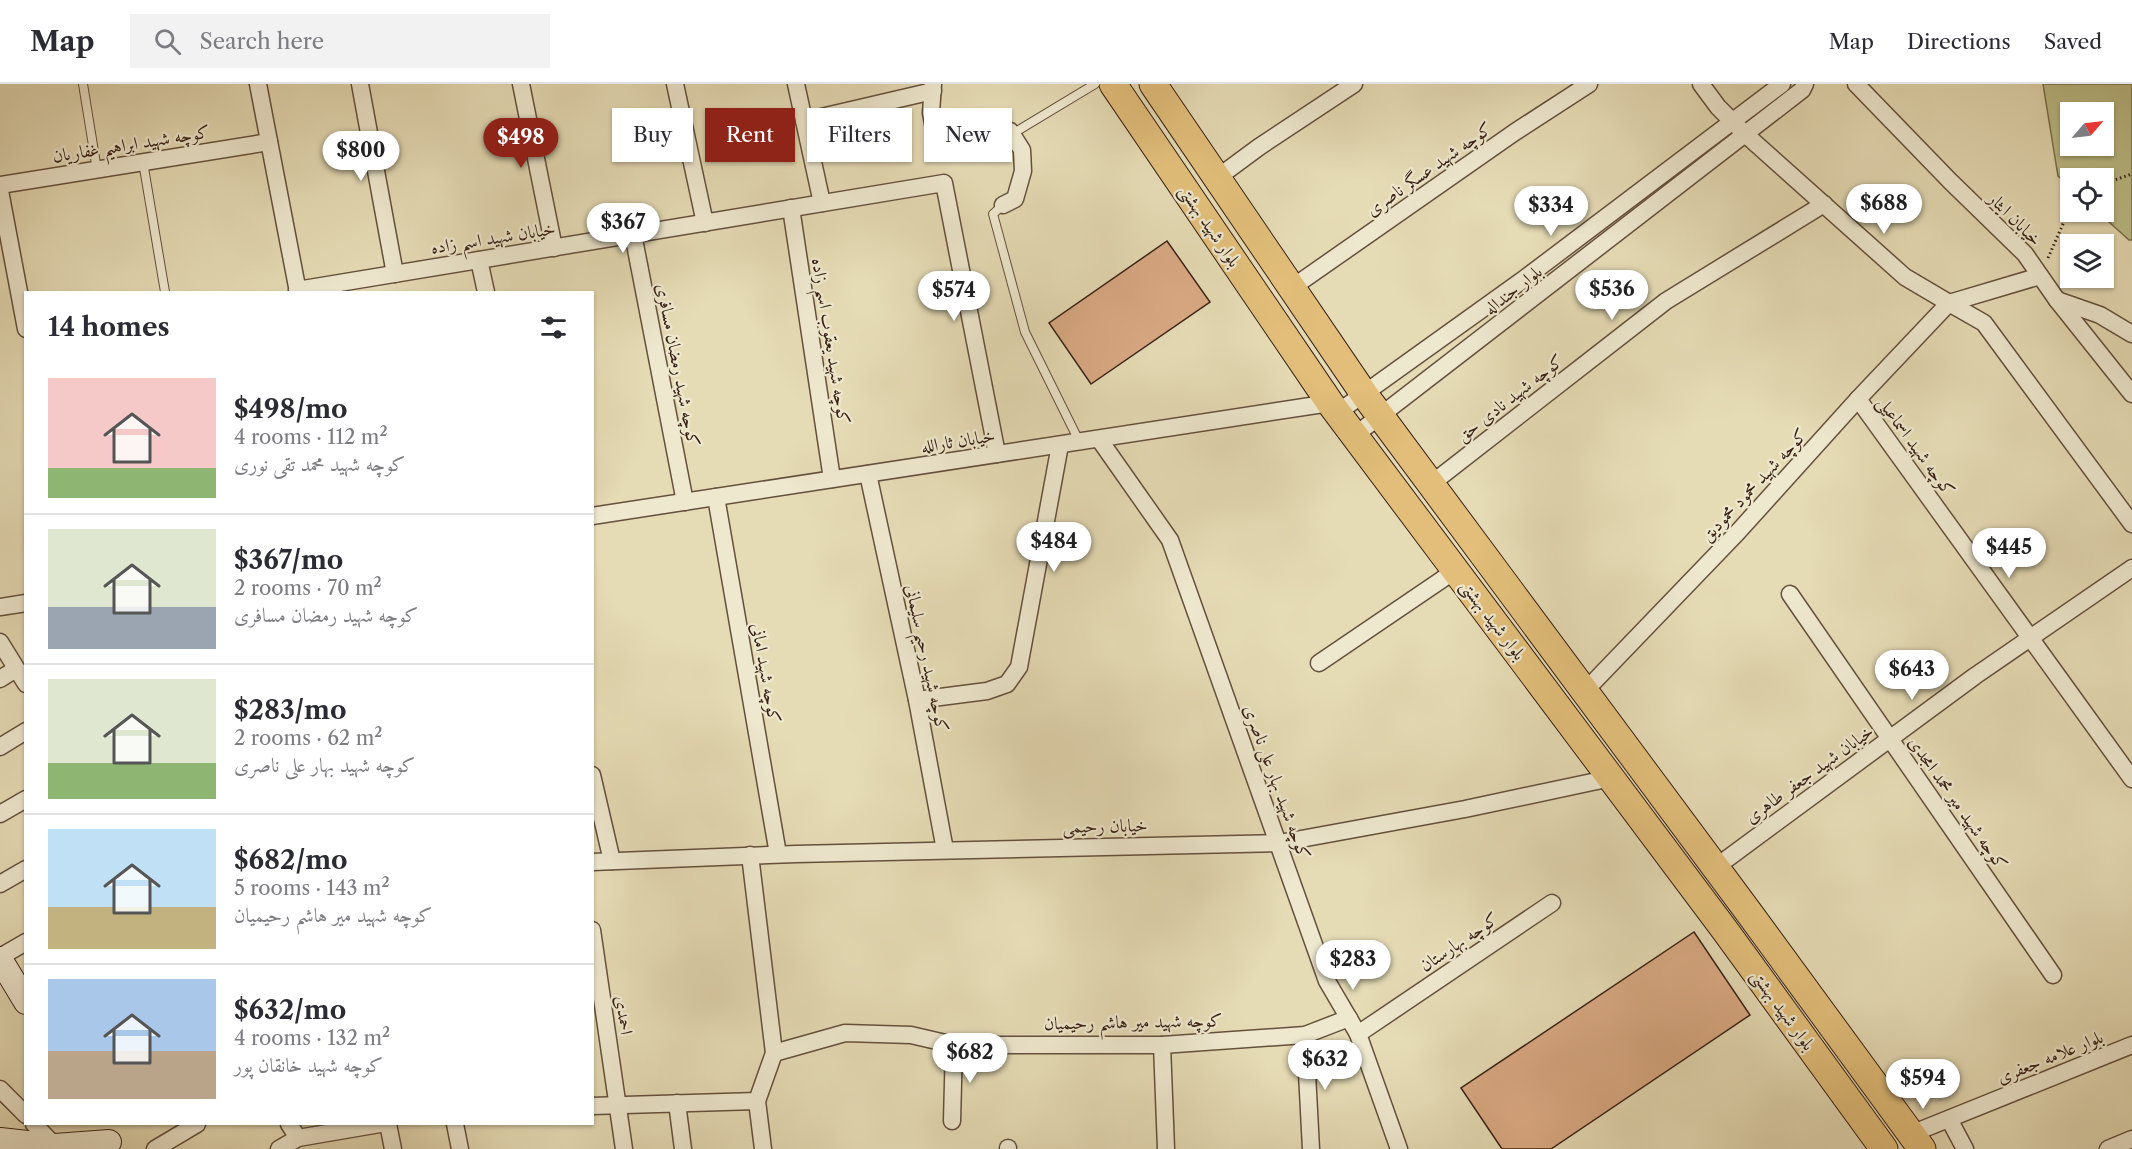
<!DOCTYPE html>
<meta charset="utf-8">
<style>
:root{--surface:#fff;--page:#f2f2f3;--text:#2b2b33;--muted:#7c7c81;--line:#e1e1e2;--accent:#8f2418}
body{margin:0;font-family:"Libre Caslon Text",Amiri,serif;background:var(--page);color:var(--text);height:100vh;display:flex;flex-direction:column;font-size:22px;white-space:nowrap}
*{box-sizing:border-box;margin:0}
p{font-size:20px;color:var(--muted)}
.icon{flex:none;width:33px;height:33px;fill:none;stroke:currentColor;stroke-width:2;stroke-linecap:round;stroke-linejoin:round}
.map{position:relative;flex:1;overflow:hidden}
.side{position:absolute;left:24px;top:207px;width:570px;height:834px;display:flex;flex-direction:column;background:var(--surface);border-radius:0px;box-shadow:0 2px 4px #0004}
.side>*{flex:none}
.hud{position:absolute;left:612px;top:24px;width:570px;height:54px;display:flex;gap:12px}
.needle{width:39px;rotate:62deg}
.tools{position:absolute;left:2060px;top:18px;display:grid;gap:12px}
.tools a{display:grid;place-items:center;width:54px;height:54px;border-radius:0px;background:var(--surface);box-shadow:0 2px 4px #0004;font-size:30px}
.price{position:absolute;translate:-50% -51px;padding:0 14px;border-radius:21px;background:#fff;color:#222;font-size:20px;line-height:39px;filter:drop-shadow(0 2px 3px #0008)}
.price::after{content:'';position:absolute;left:50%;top:36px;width:18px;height:14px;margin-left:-9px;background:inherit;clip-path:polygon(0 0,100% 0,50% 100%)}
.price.selected{background:var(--accent);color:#fff}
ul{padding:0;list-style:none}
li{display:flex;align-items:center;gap:18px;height:150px;padding:0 24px}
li+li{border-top:2px solid var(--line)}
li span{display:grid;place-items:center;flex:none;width:168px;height:120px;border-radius:0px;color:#555}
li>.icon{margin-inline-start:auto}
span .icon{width:72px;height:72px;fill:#fffc;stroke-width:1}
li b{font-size:26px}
h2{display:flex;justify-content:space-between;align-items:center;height:72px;padding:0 24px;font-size:26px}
.chip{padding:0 21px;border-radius:0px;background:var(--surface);box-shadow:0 2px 4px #0004;font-size:21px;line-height:54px}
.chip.selected{background:var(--accent);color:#fff}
header{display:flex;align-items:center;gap:36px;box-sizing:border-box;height:84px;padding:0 30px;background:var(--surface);border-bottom:2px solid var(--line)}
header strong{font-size:28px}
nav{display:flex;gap:33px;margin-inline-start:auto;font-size:21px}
.search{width:420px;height:54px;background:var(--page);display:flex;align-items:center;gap:15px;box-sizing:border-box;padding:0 21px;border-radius:0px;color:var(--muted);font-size:22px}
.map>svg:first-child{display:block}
.green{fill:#bcbe88;stroke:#7a704e;stroke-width:1.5;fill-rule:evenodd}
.building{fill:#d9a983;stroke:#392215;stroke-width:1.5}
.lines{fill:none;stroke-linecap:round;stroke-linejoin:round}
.lane-casing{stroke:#64503d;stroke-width:10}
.street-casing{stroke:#64503d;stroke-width:19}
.secondary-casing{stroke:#392215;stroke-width:26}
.primary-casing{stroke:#392215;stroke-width:29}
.path{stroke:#392215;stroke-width:3;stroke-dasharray:1.5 3;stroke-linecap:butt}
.lane{stroke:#eee8cf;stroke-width:8}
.street{stroke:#eee8cf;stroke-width:16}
.secondary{stroke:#eee8cf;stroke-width:24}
.primary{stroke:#e2be7a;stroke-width:27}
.labels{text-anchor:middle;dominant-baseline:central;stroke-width:4.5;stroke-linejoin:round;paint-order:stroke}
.street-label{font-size:18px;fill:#392215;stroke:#eee8cf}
</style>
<header>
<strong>Map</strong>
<div class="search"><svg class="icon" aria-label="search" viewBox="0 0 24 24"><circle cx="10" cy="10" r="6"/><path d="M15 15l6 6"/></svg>Search here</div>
<nav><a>Map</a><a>Directions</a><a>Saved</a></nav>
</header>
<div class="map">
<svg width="2132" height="1065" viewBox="0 0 2132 1065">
<rect width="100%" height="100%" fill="#e5dbb5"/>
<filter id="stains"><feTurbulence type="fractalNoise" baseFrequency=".00333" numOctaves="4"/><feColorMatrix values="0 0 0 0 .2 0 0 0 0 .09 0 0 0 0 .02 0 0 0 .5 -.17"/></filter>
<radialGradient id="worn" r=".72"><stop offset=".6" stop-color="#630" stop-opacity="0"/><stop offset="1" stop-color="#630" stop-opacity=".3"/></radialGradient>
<path class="green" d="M2043,0H2132V156H2129L2098,128H2103V94H2070V102L2058,92ZM2070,28H2103V62H2070Z"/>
<g class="building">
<path d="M1167,157L1210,218L1091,300L1049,239Z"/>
<path d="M1694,848L1750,931L1551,1065H1502L1461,1004Z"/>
</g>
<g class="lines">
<g class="lane-casing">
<g id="lane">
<path d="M83,0L97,86"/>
<path d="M1012,50L1095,0"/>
<path d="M143,78L165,208"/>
<path d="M1003,121L993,130L1025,248L1079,357"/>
</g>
</g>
<g class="street-casing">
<g id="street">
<path d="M258,0L298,208"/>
<path d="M360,0L395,190"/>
<path d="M521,0L554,164"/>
<path d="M675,0L705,139"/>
<path d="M796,0L822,119"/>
<path d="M933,0L931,29L935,50L1010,47L1022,66L1023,87L1015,115L1003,121"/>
<path d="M1701,0L1718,23L1745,50L1905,193L1949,219L2040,192"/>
<path d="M1856,0L1950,97L2025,170L2057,216L2132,310"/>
<path d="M804,37L933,7"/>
<path d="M1217,94L1259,63L1354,0"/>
<path d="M0,101L269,58"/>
<path d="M0,107L26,245"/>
<path d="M791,124L832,395"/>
<path d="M633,150L685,418"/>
<path d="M479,176L486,208"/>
<path d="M1293,203L1515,48L1589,0"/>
<path d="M297,206L944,99L997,370"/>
<path d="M2057,216L2100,231L2132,250"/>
<path d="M1858,315L2132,695"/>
<path d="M1337,329L1524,195L1782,0"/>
<path d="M1354,352L1802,6L1805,0"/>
<path d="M1099,355L1170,456L1327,897L1358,950L1399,1065"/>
<path d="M868,390L917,616L945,766"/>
<path d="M1431,400L1666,217L1824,120"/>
<path d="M716,413L778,770"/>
<path d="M592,432L1330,319"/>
<path d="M1790,510L2053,891"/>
<path d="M0,523L26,519"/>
<path d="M0,558L26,600"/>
<path d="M1319,579L1456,486"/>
<path d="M0,595L16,585"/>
<path d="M1585,607L1737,449L1858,315L1949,219L1984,239L2132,440"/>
<path d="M917,616L987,607L1007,600L1019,583L1060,361"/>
<path d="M0,663L26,647"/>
<path d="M592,691L612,777"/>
<path d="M0,730L26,715"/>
<path d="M750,771L774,969L757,1017L763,1065"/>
<path d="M592,778L796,770L1279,759L1465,725L1611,694"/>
<path d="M1716,783L1975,592L2132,484"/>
<path d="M0,800L26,785"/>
<path d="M592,846L624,1065"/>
<path d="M0,873L26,858"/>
<path d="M1358,950L1552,819"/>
<path d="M1305,951L1311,1065"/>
<path d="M1162,961L1166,1065"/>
<path d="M774,969L845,949L911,951L954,961H1162L1305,951L1349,934"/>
<path d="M0,1005L26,1031"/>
<path d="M677,1019L683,1065"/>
<path d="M592,1022L757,1017"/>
<path d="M1949,1035L1965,1065"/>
<path d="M952,1037L954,961"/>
<path d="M34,1040L55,1062"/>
<path d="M289,1040L298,1054"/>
<path d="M388,1040L393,1065"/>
<path d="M455,1040L460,1065"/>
<path d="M1911,1050L2132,961"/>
<path d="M1008,1064V1065"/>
<path d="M155,1065L197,1040"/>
<path d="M279,1065L298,1054L380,1040"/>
<path d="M2108,1065L2132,1055"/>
</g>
</g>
<g class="secondary-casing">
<g id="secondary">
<path d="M0,875L26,918"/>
<path d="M0,1056L55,1062L109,1058"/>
</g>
</g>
<g class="primary-casing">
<g id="primary">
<path d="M1113,0L1330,319L1724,845L1884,1065"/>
<path d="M1153,0L1364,310L1747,826L1922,1065"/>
</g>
</g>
<g class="path">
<path d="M2103,100L2132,90"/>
<path d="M2048,174L2070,124"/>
</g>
<use href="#lane" class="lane"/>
<use href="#street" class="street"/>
<use href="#secondary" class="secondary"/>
<use href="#primary" class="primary"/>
</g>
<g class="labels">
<g class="street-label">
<text transform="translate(131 60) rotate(-9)">کوچه شهید ابراهیم غفاریان</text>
<text transform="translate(1429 85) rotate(-35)">کوچه شهید عسگر ناصری</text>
<text transform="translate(2015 135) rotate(45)">خیابان ایثار</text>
<text transform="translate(1210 142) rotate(56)">بلوار شهید بهشتی</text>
<text transform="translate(493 154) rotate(-9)">خیابان شهید اسم زاده</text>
<text transform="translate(1513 206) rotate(-38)">بلوار جنداله</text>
<text transform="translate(831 257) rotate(81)">کوچه شهید یعقوب اسم زاده</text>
<text transform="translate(678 281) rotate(79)">کوچه شهید رمضان مسافری</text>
<text transform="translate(1510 314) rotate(-38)">کوچه شهید نادی حق</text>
<text transform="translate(958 357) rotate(-9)">خیابان ثارالله</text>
<text transform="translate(1916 362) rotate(54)">کوچه شهید اسماعیلی</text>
<text transform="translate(1754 401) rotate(-47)">کوچه شهید محمود محمودیق</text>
<text transform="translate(1493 536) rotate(53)">بلوار شهید بهشتی</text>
<text transform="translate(927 574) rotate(78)">کوچه شهید رحیم سلیمانی</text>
<text transform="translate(766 589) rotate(80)">کوچه شهید امانی</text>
<text transform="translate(1809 690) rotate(-36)">خیابان شهید جعفر طاهری</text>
<text transform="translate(1277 698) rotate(70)">کوچه شهید بهار علی ناصری</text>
<text transform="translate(1958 719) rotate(55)">کوچه شهید میر محمد امجدی</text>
<text transform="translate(1105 742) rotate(-1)">خیابان رحیمی</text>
<text transform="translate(1459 858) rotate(-34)">کوچه بهارستان</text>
<text transform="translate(1783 926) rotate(54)">بلوار شهید بهشتی</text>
<text transform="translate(624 931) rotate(82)">احمدی</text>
<text transform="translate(1133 938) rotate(-1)">کوچه شهید میر هاشم رحیمیان</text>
<text transform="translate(2050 973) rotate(-22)">بلوار علامه جعفری</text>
</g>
</g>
<rect width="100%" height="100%" filter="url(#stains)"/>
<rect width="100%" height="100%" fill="url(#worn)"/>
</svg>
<div class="tools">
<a><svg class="needle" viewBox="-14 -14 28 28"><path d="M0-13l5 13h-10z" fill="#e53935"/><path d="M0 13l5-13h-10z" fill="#7c7c81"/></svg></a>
<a><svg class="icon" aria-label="locate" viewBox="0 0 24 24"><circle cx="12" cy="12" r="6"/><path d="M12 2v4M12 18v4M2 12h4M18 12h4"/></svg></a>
<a><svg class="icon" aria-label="layers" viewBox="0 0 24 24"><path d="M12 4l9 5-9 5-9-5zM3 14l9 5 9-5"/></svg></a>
</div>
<b class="price selected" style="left:521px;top:85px">$498</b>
<b class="price" style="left:361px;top:98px">$800</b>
<b class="price" style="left:1884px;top:151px">$688</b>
<b class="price" style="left:1551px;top:153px">$334</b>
<b class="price" style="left:623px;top:170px">$367</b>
<b class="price" style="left:1612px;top:237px">$536</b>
<b class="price" style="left:954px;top:238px">$574</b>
<b class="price" style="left:1054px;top:489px">$484</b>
<b class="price" style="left:2009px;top:495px">$445</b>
<b class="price" style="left:1912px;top:617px">$643</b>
<b class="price" style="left:1353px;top:907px">$283</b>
<b class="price" style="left:970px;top:1000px">$682</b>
<b class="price" style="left:1325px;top:1007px">$632</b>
<b class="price" style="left:1923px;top:1026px">$594</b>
<div class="hud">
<a class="chip">Buy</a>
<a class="chip selected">Rent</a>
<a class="chip">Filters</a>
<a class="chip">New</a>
</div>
<section class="side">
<h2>14 homes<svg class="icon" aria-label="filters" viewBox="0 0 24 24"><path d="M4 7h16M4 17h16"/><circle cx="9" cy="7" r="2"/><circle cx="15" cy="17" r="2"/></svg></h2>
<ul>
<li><span style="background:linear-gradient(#f6c9c9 75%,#8fb573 0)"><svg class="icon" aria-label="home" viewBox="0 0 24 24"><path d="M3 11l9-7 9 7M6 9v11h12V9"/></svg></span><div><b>$498/mo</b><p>4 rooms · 112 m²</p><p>کوچه شهید محمد تقی نوری</p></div></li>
<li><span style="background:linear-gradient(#dfe7d0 65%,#9aa5b1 0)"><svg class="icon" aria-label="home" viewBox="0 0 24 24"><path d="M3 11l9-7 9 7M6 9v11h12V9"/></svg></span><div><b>$367/mo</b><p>2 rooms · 70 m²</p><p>کوچه شهید رمضان مسافری</p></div></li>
<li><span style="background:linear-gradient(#dfe7d0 70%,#8fb573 0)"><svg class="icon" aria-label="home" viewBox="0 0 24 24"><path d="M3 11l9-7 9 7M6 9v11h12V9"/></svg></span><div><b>$283/mo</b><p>2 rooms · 62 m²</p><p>کوچه شهید بهار علی ناصری</p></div></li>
<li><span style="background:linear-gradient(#bfe0f5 65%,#c2b280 0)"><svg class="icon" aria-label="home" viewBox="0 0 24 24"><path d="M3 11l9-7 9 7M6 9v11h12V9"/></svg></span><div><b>$682/mo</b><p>5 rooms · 143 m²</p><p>کوچه شهید میر هاشم رحیمیان</p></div></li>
<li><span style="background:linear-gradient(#a9c7e8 60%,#b9a48a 0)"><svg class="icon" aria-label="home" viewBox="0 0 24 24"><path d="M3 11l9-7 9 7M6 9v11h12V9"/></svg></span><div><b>$632/mo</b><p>4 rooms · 132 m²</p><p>کوچه شهید خانقان پور</p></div></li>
</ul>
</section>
</div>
